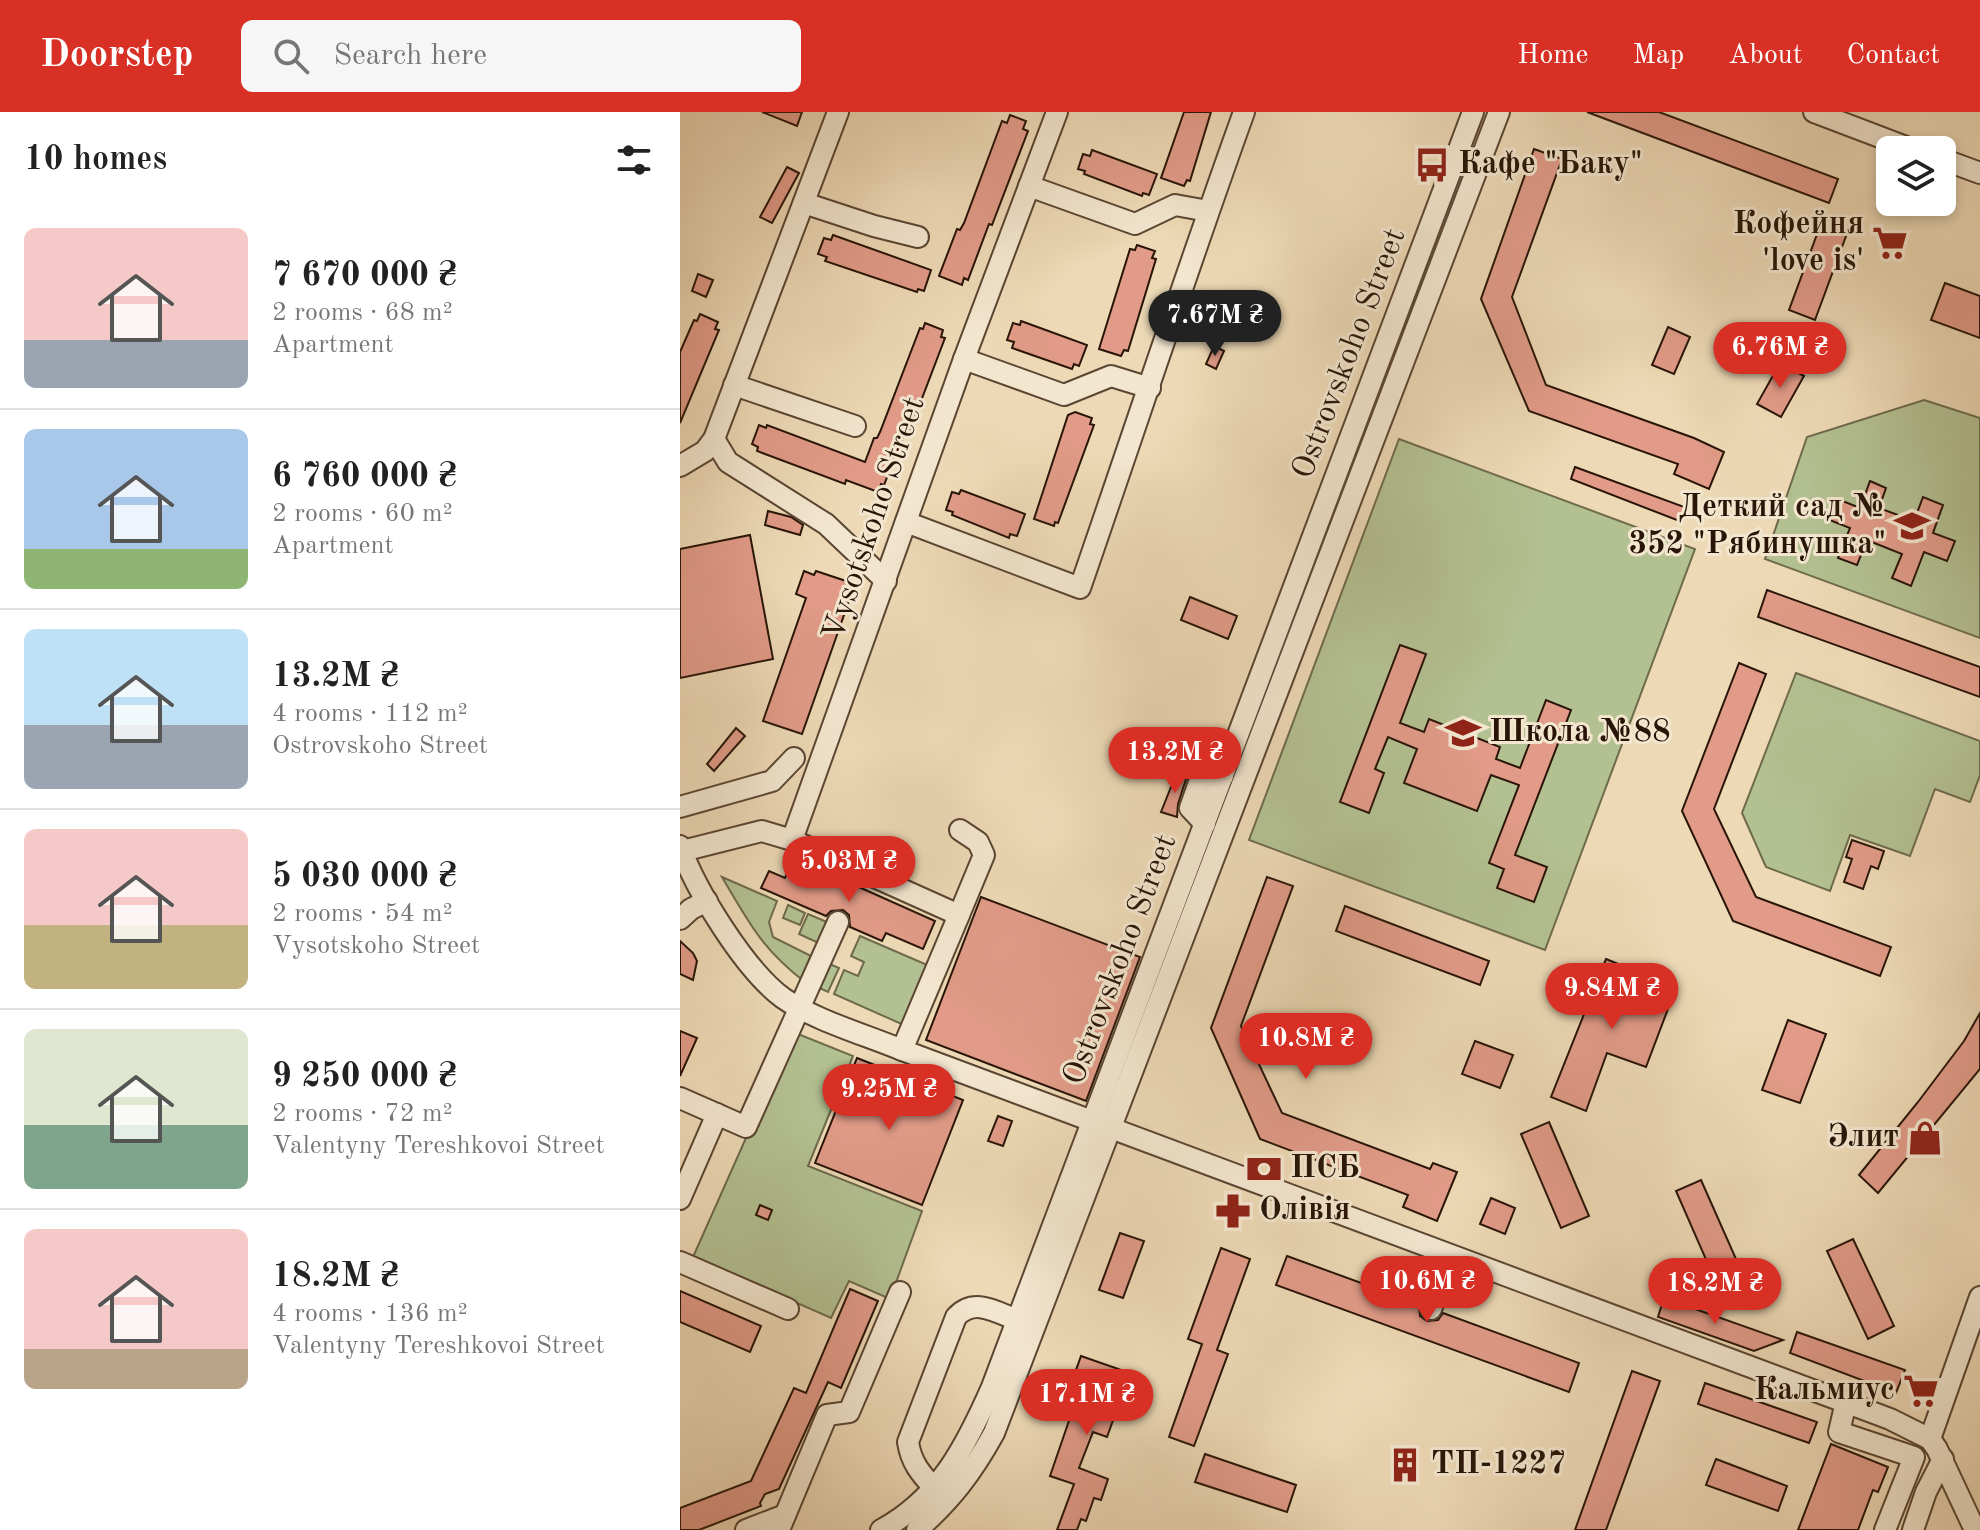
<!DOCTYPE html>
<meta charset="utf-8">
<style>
:root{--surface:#fff;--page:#f6f6f6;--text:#222;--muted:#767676;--line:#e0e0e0;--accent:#d93025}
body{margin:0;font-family:"Old Standard TT",serif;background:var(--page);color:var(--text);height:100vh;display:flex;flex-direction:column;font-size:30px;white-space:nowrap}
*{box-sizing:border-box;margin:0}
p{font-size:26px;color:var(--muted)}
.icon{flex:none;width:44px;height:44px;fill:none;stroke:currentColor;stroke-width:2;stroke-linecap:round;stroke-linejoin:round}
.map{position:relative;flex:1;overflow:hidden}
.panel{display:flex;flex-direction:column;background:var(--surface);width:680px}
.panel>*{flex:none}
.controls{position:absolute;left:1196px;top:24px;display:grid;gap:16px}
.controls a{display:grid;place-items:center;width:80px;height:80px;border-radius:12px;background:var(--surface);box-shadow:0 4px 12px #0003;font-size:40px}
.price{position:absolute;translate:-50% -68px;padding:0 18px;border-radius:28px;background:var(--accent);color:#fff;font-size:26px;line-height:52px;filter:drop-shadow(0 2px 4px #0008)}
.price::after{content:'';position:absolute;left:50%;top:48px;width:24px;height:18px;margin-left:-12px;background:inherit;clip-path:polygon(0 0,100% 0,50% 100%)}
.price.on{background:#222;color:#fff}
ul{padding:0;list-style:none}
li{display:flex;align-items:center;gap:24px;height:200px;padding:0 24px}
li+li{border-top:2px solid var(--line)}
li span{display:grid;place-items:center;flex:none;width:224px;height:160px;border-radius:12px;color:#555}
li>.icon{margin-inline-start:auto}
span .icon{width:96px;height:96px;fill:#fffc;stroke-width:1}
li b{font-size:34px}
h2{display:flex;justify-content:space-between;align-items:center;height:96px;padding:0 24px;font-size:34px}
header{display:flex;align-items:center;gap:48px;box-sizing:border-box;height:112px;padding:0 40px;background:var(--accent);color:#fff}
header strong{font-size:38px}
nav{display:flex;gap:44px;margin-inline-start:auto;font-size:28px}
.search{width:560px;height:72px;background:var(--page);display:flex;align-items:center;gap:20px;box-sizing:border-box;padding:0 28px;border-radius:12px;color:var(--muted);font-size:30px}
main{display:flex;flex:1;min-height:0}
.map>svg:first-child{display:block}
.green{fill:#b3c091;stroke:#6e6a4c;stroke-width:2}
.building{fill:#e19b88;stroke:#291508;stroke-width:2}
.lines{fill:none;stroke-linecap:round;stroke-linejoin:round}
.minor-casing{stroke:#5a4633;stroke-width:24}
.minor{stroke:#f3e6cf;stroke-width:20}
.labels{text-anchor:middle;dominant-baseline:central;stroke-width:6;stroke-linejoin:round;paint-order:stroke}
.poi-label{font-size:32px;font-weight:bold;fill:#291508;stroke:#f3e6cf;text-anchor:start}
.street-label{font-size:32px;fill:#291508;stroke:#f3e6cf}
</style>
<header>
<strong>Doorstep</strong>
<div class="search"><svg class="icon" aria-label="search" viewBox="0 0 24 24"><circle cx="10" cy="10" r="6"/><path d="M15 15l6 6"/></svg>Search here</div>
<nav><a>Home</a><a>Map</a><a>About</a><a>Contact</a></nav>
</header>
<main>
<section class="panel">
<h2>10 homes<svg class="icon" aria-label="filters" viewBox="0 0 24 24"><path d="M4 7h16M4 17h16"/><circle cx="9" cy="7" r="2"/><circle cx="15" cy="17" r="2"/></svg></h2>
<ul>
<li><span style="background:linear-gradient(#f6c9c9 70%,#9aa5b1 0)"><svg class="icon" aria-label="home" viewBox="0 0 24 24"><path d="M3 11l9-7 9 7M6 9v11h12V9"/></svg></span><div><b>7 670 000 ₴</b><p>2 rooms · 68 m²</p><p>Apartment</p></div></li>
<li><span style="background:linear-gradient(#a9c7e8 75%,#8fb573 0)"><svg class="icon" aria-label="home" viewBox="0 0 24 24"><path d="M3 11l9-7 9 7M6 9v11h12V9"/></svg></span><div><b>6 760 000 ₴</b><p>2 rooms · 60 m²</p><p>Apartment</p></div></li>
<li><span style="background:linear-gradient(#bfe0f5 60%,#9aa5b1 0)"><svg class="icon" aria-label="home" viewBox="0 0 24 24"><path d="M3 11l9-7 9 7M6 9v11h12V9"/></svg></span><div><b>13.2M ₴</b><p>4 rooms · 112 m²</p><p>Ostrovskoho Street</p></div></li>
<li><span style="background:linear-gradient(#f6c9c9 60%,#c2b280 0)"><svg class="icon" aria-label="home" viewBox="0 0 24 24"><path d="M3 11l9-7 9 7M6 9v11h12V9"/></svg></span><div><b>5 030 000 ₴</b><p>2 rooms · 54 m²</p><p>Vysotskoho Street</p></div></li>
<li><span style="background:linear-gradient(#dfe7d0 60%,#7fa58c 0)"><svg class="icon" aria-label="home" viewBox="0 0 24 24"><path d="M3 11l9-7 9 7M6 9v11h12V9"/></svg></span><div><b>9 250 000 ₴</b><p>2 rooms · 72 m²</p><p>Valentyny Tereshkovoi Street</p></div></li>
<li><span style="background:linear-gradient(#f6c9c9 75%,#b9a48a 0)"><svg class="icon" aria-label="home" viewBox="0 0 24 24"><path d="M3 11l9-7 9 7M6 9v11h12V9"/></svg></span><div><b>18.2M ₴</b><p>4 rooms · 136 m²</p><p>Valentyny Tereshkovoi Street</p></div></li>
</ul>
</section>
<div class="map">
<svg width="1300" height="1418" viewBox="0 0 1300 1418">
<rect width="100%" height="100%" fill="#edd9b5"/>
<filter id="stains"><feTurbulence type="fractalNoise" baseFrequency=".0025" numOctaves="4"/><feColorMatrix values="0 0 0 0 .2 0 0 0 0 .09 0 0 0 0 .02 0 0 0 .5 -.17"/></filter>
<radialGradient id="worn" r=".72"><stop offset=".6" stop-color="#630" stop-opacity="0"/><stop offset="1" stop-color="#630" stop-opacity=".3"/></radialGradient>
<g class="green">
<path d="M1244,288L1300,306V526L1085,447L1127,325Z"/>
<path d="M719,327L1015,437L865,838L569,728Z"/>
<path d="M1116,561L1300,629V663L1290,690L1255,677L1230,744L1170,723L1150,779L1086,755L1062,701Z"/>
<path d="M42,765L97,789L89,810L93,825L135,846L125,870C82,837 69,811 42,765Z"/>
<path d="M108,793L125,801L120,813L103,806Z"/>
<path d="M128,802L154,813L145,834L119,822Z"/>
<path d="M180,824L252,855L226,914L154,882L164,858L178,864L184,850L171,844Z"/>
<path d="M145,850L159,856L148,880L135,874Z"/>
<path d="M118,922L173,944L128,1054L242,1099L210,1187L169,1169L151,1206L13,1145L110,927Z"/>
</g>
<g class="building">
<path d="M82,0H122L117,14Z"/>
<path d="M504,0H531L510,69L507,68L504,74L481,66Z"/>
<path d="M907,0H979L1158,67L1149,91Z"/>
<path d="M330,3L346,9L343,17L348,19L312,113L309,112L288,168L284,166L282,173L259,164L277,117L280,118L284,111L322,9L327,11Z"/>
<path d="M854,37L882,47L832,185L866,273L1014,326L1044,340L1029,377L994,362L998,352L849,299L801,187Z"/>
<path d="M412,38L477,62L469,83L463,81L462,84L404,62L405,59L398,57L403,42L410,44Z"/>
<path d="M107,55L119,61L92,111L80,105Z"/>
<path d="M1143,106L1169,116L1135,208L1109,198Z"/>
<path d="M153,123L251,158L244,179L238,177L237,180L145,149L147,145L138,142L144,126L151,128Z"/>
<path d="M457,133L475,139L472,146L476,147L448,239L444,238L441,244L419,237L450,137L455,138Z"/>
<path d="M18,162L33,168L26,185L12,179Z"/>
<path d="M1265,171L1300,184V226L1251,208Z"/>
<path d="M20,202L38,210L35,217L39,218L0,311V240L14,208L17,209Z"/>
<path d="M341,209L407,233L399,254L394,252L392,257L332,236L334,230L327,228L333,211L340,213Z"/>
<path d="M245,211L263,218L261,225L265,226L228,323L224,322L204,373L201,372L198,380L166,368L165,372L77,339L78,335L72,332L79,313L86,316L87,313L185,350L194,326H197L200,320L240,216L243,217Z"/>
<path d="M988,215L1010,225L994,262L972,253Z"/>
<path d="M534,234L544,239L536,257L526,252Z"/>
<path d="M1100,251L1124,264L1101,305L1077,292Z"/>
<path d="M395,300L412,306L410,312L414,313L378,411L375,410L374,414L354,407L388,303Z"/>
<path d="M895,355L1007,396L1002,410L891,367Z"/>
<path d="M1190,369L1206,376L1199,396L1234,409L1243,385L1263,393L1253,421L1275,429L1267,449L1244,440L1231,474L1212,466L1222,442L1187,428L1177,453L1158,446L1170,416L1147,407L1155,386L1180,396Z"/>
<path d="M281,378L345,402L337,424L330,422L329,426L272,403L273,400L266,398L272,380L279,382Z"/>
<path d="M88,399L111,405L123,413L120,423L85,413Z"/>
<path d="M70,423L93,547L0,566V437Z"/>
<path d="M124,459L134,463L136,459L175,472L122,622L83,609L126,486L116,482Z"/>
<path d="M1087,478L1300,555V585L1078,505Z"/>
<path d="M510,485L557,504L548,527L501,508Z"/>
<path d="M720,533L746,542L720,611L744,620L749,607L820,635L816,647L840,656L866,588L891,598L835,743L867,755L854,790L817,776L824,757L809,751L839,673L811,663L797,699L724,671L737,637L708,625L695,657L704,661L689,701L660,690Z"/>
<path d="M1059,551L1086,562L1034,697L1076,785L1211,835L1200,864L1053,809L1002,699Z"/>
<path d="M56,616L65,624L34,659L27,652Z"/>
<path d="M497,660L507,664L498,692L497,705L481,700Z"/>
<path d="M1172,728L1204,739L1198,757L1191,754L1183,777L1164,770L1172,747L1166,745Z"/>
<path d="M114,746L255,809L243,837L206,821L202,829L170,815L169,803L163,798L151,799L146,804L81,776L89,759L105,766Z"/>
<path d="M587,765L613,774L561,914L602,1001L750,1057L753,1051L777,1060L757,1109L723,1095L728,1083L580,1027L531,916Z"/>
<path d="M301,785L460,845L406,989L246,928Z"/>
<path d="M665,794L809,849L800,873L656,819Z"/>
<path d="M0,829L13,841L17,849L13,868L0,862Z"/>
<path d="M926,847L958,860L956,867L994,881L966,955L927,941L906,999L871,985Z"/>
<path d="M1300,901V957L1198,1081L1179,1063L1238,990L1284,929Z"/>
<path d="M1108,908L1146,922L1120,991L1082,978Z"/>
<path d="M0,919L17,926L0,964Z"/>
<path d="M795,929L833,943L820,976L782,962Z"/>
<path d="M177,946L283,988L242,1093L135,1051Z"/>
<path d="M318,1004L332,1009L323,1034L308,1029Z"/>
<path d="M869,1010L909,1104L881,1116L841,1022Z"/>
<path d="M1021,1068L1060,1156L1035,1168L996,1079Z"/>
<path d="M811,1086L835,1096L825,1122L800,1112Z"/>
<path d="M80,1093L92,1098L88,1108L76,1103Z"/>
<path d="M440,1121L464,1129L443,1186L419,1178Z"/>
<path d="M1173,1127L1214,1214L1188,1227L1147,1139Z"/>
<path d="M541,1136L570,1147L537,1238L548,1242L514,1334L489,1325L522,1232L508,1227Z"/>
<path d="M607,1144L739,1192L740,1204L747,1209L758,1208L763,1201L899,1251L889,1280L596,1173Z"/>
<path d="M170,1177L198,1189L161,1276L148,1270L99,1377L85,1382L80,1391L81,1394L19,1418H0V1396L71,1369L114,1276L126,1281Z"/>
<path d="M0,1179L81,1214L70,1240L0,1210Z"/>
<path d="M984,1186L1103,1228L1074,1239L978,1205Z"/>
<path d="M1117,1220L1225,1258L1216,1281L1110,1241Z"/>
<path d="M401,1244L450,1261L427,1325L413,1320L399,1356L428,1367L421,1388L414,1386L406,1409L401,1407L397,1418H377L394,1372L370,1364L405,1262L396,1258Z"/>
<path d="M952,1259L980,1269L926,1418H895Z"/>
<path d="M1025,1271L1137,1310L1129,1331L1018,1292Z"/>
<path d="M1151,1332L1208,1355L1198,1380L1193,1378L1178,1418H1118Z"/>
<path d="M525,1342L616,1373L607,1400L515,1370Z"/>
<path d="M717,1343L737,1350L731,1363L714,1356Z"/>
<path d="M1036,1347L1107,1374L1098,1399L1026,1373Z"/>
</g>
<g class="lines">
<g class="minor-casing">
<g id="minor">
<path d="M1134,0L1234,38"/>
<path d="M1262,47L1300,61"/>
<path d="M349,74L455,112L495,93L528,99"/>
<path d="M124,91L194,114L238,125"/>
<path d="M284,247L384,283L431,264L470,276"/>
<path d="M54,273L175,314"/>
<path d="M34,327L48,350L146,412L206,469"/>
<path d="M0,354L25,339L34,327L158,0"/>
<path d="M226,410L400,476C455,317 507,158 564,0"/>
<path d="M0,695L92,669L114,646"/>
<path d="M525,712L510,696L522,662L543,664"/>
<path d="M112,728L279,803L222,938"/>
<path d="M0,734C16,779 65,858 103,886C134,908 186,923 222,938L1210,1307L1250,1327L1257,1337L1295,1418"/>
<path d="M2,739L82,719L112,728L284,247L377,0"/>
<path d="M279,803L304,743L298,730L280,718"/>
<path d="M0,807L11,797L27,789"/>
<path d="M0,986L66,1015L158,810"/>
<path d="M0,1087L37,1002"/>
<path d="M0,1150L108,1197"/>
<path d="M751,1197L759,1177"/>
<path d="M1166,1290L1159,1320L1234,1345L1205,1418"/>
<path d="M1250,1327L1300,1185"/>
<path d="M254,1376C240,1361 231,1350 228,1330L276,1205C294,1185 316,1200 337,1208"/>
<path d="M66,1418L105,1403"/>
<path d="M99,1418L147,1303L169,1300L220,1180"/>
<path d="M201,1418C260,1386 286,1334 312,1275L793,0"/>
<path d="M237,1418C271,1388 292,1361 314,1321L819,0"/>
<path d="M1233,1418L1246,1380L1263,1347"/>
</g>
</g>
<use href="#minor" class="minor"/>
</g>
<defs>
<g id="bus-bare" transform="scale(2.76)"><path d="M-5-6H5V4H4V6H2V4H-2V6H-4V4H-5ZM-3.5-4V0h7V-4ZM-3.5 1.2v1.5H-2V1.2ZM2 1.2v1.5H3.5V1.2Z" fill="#8f2418" stroke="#f3e6cf" stroke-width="2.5" paint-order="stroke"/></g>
<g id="supermarket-bare" transform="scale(2.76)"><path d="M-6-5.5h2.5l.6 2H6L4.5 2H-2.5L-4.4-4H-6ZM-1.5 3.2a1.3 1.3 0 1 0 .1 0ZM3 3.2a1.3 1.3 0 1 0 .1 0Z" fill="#8f2418" stroke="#f3e6cf" stroke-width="2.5" paint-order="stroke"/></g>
<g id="school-bare" transform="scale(2.76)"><path d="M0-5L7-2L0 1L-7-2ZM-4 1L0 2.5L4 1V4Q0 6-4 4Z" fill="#8f2418" stroke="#f3e6cf" stroke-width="2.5" paint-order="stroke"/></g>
<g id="shop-bare" transform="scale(2.76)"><path d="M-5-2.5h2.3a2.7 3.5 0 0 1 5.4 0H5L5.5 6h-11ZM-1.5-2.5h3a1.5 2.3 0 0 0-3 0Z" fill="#8f2418" stroke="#f3e6cf" stroke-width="2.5" paint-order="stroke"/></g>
<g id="bank-bare" transform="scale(2.76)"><path d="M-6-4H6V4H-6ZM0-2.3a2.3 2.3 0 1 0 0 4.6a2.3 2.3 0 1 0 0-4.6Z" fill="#8f2418" stroke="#f3e6cf" stroke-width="2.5" paint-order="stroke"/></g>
<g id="pharmacy-bare" transform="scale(2.76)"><path d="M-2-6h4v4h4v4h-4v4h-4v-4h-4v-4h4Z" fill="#8f2418" stroke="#f3e6cf" stroke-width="2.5" paint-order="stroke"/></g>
<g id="building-bare" transform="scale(2.76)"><path d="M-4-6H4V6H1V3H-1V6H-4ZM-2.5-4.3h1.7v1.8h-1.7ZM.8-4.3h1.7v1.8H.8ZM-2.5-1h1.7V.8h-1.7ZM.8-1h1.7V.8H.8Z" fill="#8f2418" stroke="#f3e6cf" stroke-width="2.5" paint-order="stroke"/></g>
</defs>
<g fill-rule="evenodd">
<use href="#bus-bare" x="752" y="53"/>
<use href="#supermarket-bare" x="1210" y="131"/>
<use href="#school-bare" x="1232" y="414"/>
<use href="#school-bare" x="783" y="621"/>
<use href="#shop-bare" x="1245" y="1026"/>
<use href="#bank-bare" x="584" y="1057"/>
<use href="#pharmacy-bare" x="553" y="1099"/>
<use href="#supermarket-bare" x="1241" y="1279"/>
<use href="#building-bare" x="725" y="1353"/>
</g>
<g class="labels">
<g class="poi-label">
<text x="778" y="53">Кафе "Баку"</text>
<text x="1184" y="113" text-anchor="end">Кофейня<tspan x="1184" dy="37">'love is'</tspan></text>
<text x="1206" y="396" text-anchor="end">Деткий сад №<tspan x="1206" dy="37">352 "Рябинушка"</tspan></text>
<text x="809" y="621">Школа №88</text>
<text x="1219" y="1026" text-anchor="end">Элит</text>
<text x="610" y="1057">ПСБ</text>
<text x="579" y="1099">Олівія</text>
<text x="1215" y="1279" text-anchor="end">Кальмиус</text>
<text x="751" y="1353">ТП-1227</text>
</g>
<g class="street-label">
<text transform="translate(670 242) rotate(-69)">Ostrovskoho Street</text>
<text transform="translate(195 407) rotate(-71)">Vysotskoho Street</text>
<text transform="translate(441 848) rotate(-69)">Ostrovskoho Street</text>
</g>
</g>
<rect width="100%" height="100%" filter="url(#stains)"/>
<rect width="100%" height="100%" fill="url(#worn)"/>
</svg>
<div class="controls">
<a><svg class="icon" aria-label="layers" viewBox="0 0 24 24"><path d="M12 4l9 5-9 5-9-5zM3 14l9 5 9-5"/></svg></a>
</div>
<b class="price on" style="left:535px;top:246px">7.67M ₴</b>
<b class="price" style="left:1100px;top:278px">6.76M ₴</b>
<b class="price" style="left:495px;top:683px">13.2M ₴</b>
<b class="price" style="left:169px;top:792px">5.03M ₴</b>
<b class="price" style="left:932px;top:919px">9.84M ₴</b>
<b class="price" style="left:626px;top:969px">10.8M ₴</b>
<b class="price" style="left:209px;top:1020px">9.25M ₴</b>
<b class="price" style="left:747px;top:1212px">10.6M ₴</b>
<b class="price" style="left:1035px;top:1214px">18.2M ₴</b>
<b class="price" style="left:407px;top:1325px">17.1M ₴</b>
</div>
</main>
